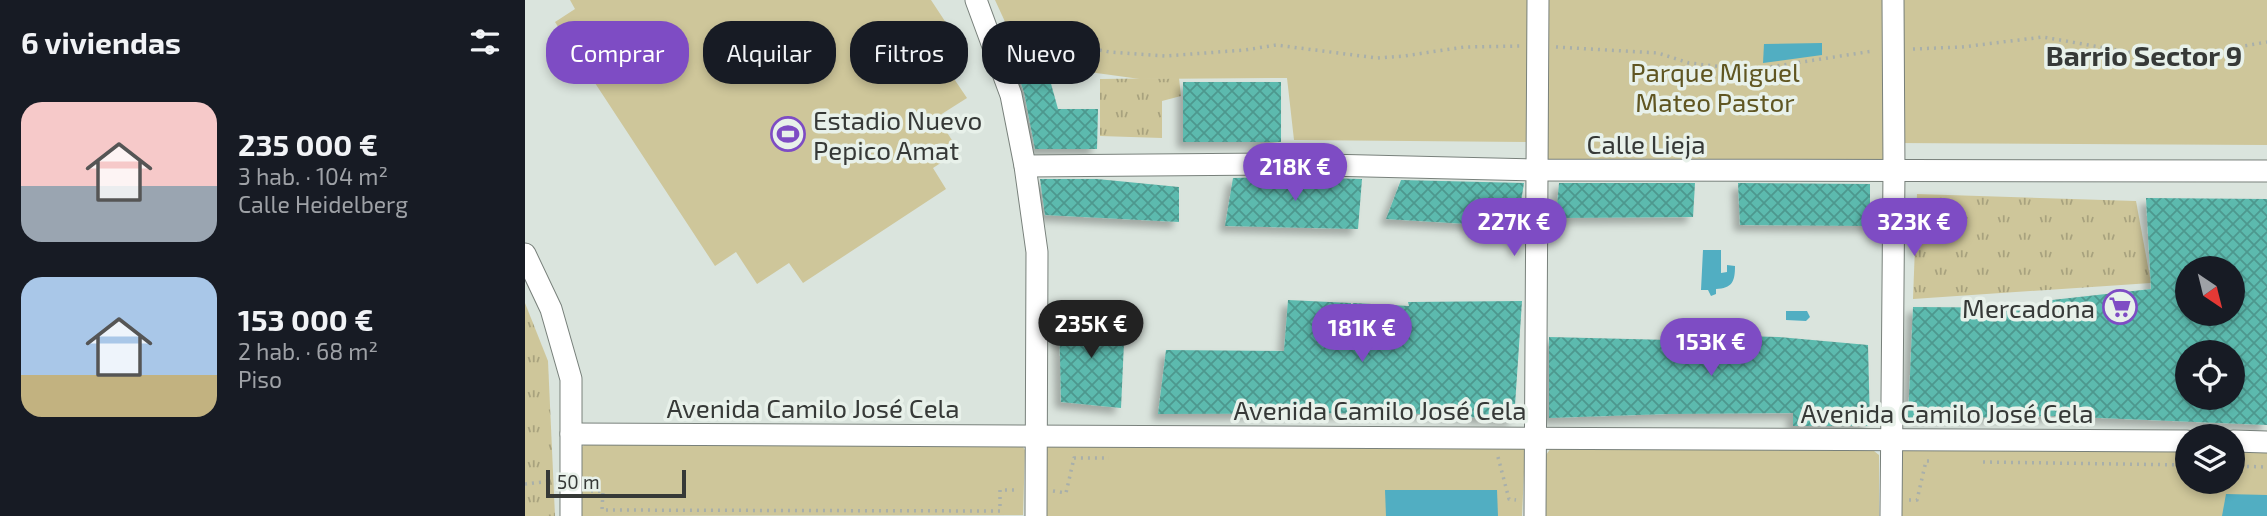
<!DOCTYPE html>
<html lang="es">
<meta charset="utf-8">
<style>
:root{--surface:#171b24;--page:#20242c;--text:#f1f3f6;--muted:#9ea1a6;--accent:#7e4cc4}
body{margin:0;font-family:"Exo 2",sans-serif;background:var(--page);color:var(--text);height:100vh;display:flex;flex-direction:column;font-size:26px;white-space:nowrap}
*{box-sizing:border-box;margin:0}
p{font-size:23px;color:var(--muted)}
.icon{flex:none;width:38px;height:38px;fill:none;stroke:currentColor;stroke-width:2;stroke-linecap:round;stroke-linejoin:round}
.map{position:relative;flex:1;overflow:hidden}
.details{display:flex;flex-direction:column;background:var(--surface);width:525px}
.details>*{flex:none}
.top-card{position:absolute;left:21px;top:21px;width:665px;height:63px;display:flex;gap:14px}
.needle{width:46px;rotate:145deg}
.tools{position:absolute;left:1650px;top:256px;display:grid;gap:14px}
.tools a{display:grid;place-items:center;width:70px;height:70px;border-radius:50%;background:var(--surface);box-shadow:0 4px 10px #0003;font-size:35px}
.scale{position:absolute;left:21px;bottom:18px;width:140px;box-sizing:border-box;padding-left:7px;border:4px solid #363937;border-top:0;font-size:19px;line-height:24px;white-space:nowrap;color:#363937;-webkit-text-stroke:5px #e8f1ea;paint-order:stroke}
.price{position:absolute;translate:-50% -60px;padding:0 16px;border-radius:24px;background:var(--accent);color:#fff;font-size:23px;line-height:46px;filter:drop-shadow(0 2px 4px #0008)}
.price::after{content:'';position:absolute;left:50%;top:42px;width:21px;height:16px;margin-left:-10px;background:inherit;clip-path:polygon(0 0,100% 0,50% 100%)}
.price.active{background:#222;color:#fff}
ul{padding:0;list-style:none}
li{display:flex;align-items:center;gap:21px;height:175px;padding:0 21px}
li span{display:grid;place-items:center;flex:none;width:196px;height:140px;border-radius:21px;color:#555}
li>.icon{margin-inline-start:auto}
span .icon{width:84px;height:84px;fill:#fffc;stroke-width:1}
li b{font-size:30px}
h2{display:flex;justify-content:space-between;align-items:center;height:84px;padding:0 21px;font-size:30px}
.chip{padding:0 24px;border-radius:28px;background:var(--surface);box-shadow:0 4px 10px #0003;font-size:24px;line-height:63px}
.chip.active{background:var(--accent);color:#fff}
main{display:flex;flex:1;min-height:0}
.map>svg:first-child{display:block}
.grass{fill:url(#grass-tufts)}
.park{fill:#cec69a}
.water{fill:#51aec2}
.building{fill:url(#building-cross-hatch);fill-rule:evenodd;filter:url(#shadow)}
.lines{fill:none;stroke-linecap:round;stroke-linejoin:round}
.minor-casing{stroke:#78807b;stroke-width:23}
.path{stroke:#a8afaa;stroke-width:3.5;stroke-dasharray:2 5;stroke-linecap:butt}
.minor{stroke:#fff;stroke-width:21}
.labels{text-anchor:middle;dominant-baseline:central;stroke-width:7;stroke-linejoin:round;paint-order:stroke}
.park-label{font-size:26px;fill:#605622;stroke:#e8f1ea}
.poi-label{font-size:26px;fill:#363937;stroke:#e8f1ea;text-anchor:start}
.street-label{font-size:26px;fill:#363937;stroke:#e8f1ea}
.neighbourhood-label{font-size:28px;font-weight:bold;fill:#363937;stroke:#e8f1ea}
</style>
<main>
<section class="details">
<h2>6 viviendas<svg class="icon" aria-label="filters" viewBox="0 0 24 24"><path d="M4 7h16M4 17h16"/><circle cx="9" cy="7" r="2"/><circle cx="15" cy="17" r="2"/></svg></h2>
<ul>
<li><span style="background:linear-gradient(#f6c9c9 60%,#9aa5b1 0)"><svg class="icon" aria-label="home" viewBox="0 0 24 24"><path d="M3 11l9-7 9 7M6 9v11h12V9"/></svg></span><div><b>235 000 €</b><p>3 hab. · 104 m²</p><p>Calle Heidelberg</p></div></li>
<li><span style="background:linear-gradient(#a9c7e8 70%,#c2b280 0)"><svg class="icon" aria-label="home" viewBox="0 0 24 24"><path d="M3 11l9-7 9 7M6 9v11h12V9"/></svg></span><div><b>153 000 €</b><p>2 hab. · 68 m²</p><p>Piso</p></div></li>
</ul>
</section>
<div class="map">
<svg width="1742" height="516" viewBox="0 0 1742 516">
<defs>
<pattern id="grass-tufts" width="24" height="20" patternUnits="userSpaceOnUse" patternTransform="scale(1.75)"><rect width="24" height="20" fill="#cec69a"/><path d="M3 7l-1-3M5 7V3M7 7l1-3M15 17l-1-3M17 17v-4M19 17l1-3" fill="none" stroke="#a8a27e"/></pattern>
<pattern id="building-cross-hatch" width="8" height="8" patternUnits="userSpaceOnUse" patternTransform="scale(1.75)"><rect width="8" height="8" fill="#5cbaae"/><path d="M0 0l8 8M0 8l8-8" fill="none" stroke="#4d988e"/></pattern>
<filter id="shadow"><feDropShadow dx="-6" dy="6" stdDeviation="3.5" flood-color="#0004"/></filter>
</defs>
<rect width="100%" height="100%" fill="#dae4dd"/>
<g class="grass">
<path d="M654,78L656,96L637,101V138L575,136V79Z"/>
<path d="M1392,194L1611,201L1626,283L1388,299Z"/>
<path d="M0,303L23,361L30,516H0Z"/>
</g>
<g class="park">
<path d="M45,0H406L433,41L413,55L442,98L412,117L434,151L408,168L421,189L278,283L264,263L232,284L211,252L190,266L30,22L50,9Z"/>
<path d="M470,0H1742V145L1370,143L1369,171L1010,170V142L769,140L762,78L615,79L499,63Z"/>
<path d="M61,443L496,444L500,450L498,515L56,516V448Z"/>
<path d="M524,443L996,447L1000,450L997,516H518L522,447Z"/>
<path d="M1026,448L1349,451L1354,455V516H1019L1021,455Z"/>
<path d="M1379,450L1662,452V481H1708V452H1742V516H1376L1375,455Z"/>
</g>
<g class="water">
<path d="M1297,43V55L1238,63L1239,44Z"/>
<path d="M1178,250H1196V273L1202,272V265L1210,266C1210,282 1207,288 1191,289V294L1186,296L1183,290H1176Z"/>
<path d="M1261,311H1282L1285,317L1281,321L1261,320Z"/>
<path d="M860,490H972L973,516H861Z"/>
<path d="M1701,494L1742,495V516H1697Z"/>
</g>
<g class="building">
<path d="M520,62L533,109H573L572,149H510L499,92L489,64Z"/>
<rect x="658" y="82" width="98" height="60"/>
<path d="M758,177L837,179L833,229L700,226L708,178Z"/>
<path d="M515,179H572L654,187V222L520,215Z"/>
<path d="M876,180L999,183L992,227L861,219Z"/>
<path d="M1034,183H1170L1168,217L1031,218Z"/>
<path d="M1213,183L1345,184V226L1215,225Z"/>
<path d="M1621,198L1742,199V425L1528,416L1383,419L1388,307L1527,308V300L1626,289ZM1662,268H1708V313H1662ZM1662,352H1708V397H1662Z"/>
<path d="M763,300L826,303V308L828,303L884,306L883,302L997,301L989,420L881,413L633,414L641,350L759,351Z"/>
<path d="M534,311L600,320L596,408L536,402Z"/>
<path d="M1145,334L1254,337L1343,345L1345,426H1268V413L1141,414L1024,418V337L1145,340Z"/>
</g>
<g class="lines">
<g class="minor-casing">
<g id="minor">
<path d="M451,0L486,95L500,166L512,252L511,516"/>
<path d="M500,166L758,164L1010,170L1742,171"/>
<path d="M0,254L26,309L46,379V516"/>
<path d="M46,434L1662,441"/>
<path d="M1708,441L1742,442"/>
<path d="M1010,516L1013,0"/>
<path d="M1366,516L1369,171L1368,0"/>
</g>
</g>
<g class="path">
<path d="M485,37L496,36L585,52L640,56L720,50L751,45L852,58L879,56L939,47L995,46"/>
<path d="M1031,47L1133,53L1164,63L1225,70L1348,51"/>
<path d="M1388,49L1437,47L1518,37L1643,59L1742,42"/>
<path d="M973,457L984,499L991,500"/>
<path d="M1458,462L1662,465"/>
<path d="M1708,466L1742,467"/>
<path d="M0,484L26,481"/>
<path d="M66,491H78L77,510L475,511V490H493"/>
<path d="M528,491L541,493L549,458H584"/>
<path d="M1384,500H1392L1401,461H1405"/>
</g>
<use href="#minor" class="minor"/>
</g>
<defs>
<g id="stadium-ring" transform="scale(1.75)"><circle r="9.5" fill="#e8f1ea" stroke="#7e4cc4" stroke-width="1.5"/><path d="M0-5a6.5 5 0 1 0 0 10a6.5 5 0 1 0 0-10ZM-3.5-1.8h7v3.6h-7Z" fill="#7e4cc4"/></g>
<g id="supermarket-ring" transform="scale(1.75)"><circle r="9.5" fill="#e8f1ea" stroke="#7e4cc4" stroke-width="1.5"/><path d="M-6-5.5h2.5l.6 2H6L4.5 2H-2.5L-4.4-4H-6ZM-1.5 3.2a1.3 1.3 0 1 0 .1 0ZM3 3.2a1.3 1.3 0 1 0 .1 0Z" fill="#7e4cc4"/></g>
</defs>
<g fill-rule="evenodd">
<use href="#stadium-ring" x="263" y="134"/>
<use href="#supermarket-ring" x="1595" y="307"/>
</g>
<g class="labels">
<g class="park-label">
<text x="1190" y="71">Parque Miguel<tspan x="1190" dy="30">Mateo Pastor</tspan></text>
</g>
<g class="poi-label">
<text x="288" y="119">Estadio Nuevo<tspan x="288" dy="30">Pepico Amat</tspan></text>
<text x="1570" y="307" text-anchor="end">Mercadona</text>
</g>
<g class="street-label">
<text x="1121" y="143">Calle Lieja</text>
<text x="288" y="407">Avenida Camilo José Cela</text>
<text x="855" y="409">Avenida Camilo José Cela</text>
<text x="1422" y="412">Avenida Camilo José Cela</text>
</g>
<g class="neighbourhood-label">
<text x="1619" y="55">Barrio Sector 9</text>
</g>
</g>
</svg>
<div class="tools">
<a><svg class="needle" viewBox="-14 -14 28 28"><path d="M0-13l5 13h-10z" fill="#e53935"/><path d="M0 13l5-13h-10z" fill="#9ea1a6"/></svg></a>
<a><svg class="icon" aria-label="locate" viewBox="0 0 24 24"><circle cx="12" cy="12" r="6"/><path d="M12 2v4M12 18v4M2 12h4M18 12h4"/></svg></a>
<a><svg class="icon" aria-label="layers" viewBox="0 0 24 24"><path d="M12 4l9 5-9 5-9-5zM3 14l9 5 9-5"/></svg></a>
</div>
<div class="scale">50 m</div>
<b class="price" style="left:770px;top:203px">218K €</b>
<b class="price" style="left:989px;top:258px">227K €</b>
<b class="price" style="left:1389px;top:258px">323K €</b>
<b class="price active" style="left:566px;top:360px">235K €</b>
<b class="price" style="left:837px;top:364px">181K €</b>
<b class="price" style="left:1186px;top:378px">153K €</b>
<div class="top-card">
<a class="chip active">Comprar</a>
<a class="chip">Alquilar</a>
<a class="chip">Filtros</a>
<a class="chip">Nuevo</a>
</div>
</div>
</main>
